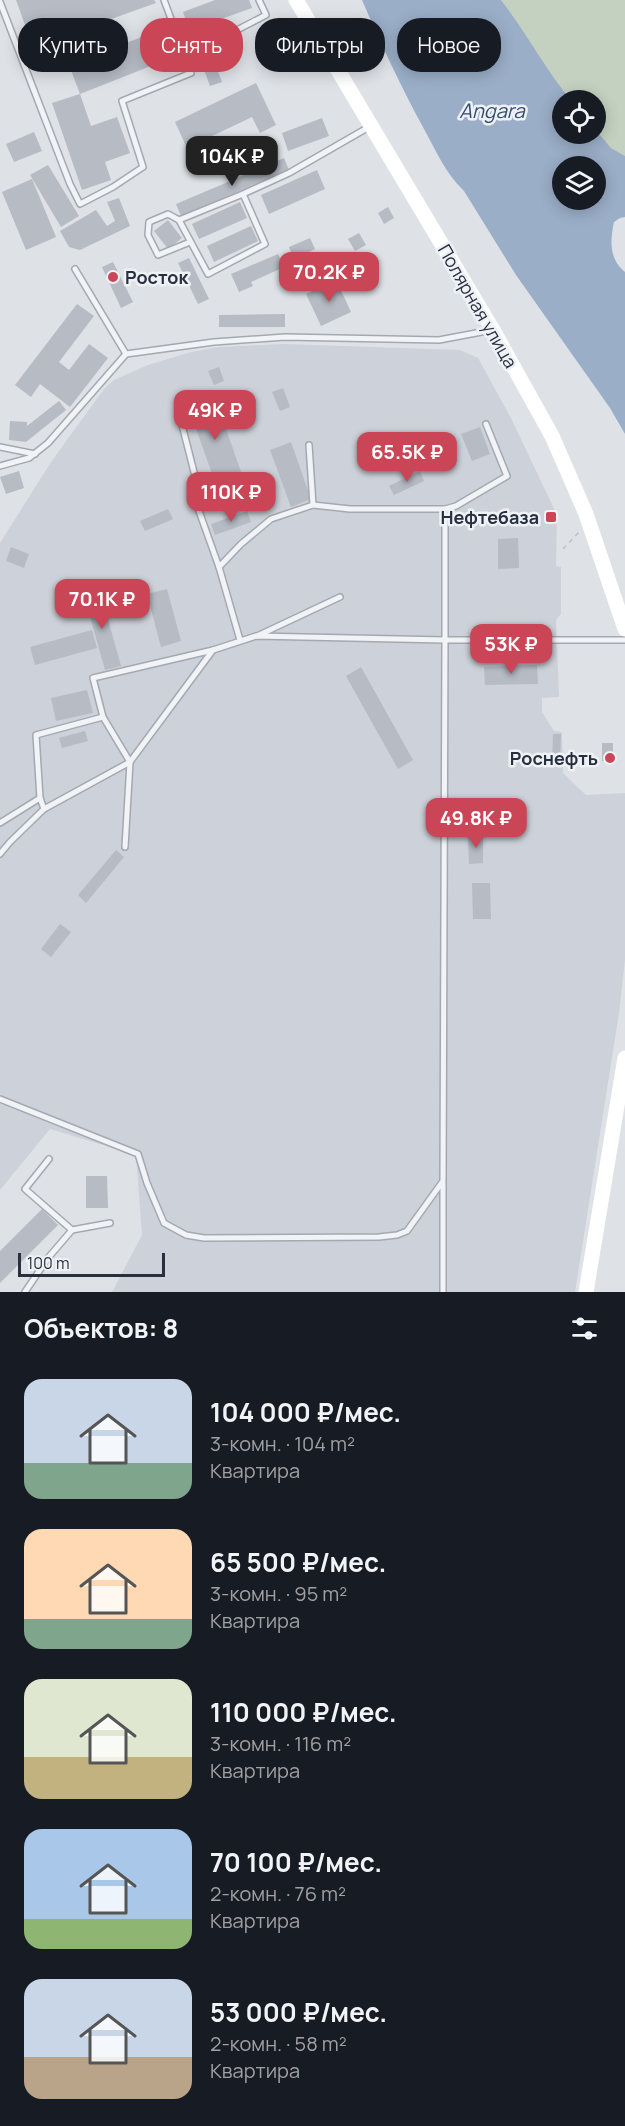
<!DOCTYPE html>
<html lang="ru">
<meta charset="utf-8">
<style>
:root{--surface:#171b24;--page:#242831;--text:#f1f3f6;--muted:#9ea1a6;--accent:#ca4656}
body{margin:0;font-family:Manrope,sans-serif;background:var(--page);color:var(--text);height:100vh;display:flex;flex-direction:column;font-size:22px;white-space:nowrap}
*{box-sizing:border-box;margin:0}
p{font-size:20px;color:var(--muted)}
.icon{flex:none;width:33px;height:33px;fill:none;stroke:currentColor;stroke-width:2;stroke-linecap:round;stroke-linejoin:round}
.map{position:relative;height:1292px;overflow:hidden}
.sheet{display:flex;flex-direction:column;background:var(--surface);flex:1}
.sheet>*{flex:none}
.hud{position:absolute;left:18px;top:18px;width:590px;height:54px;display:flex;gap:12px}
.tools{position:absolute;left:552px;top:90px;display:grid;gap:12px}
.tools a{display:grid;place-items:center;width:54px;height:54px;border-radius:50%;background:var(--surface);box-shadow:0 3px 15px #0003;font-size:30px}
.scale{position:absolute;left:18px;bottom:15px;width:147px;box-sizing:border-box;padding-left:6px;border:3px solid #282f3e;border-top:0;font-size:16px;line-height:21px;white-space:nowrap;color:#282f3e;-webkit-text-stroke:4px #eef1f5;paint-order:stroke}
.price{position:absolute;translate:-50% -51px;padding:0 14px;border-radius:12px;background:var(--accent);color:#fff;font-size:20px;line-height:39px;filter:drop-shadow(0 2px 3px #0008)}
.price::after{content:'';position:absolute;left:50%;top:36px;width:18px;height:14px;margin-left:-9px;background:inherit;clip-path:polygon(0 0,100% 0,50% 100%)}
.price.on{background:#222;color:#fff}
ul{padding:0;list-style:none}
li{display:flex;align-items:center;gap:18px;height:150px;padding:0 24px}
li span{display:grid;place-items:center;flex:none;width:168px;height:120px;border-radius:18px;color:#555}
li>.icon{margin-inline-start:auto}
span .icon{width:72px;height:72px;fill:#fffc;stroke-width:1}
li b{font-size:26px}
h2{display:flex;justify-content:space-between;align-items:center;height:72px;padding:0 24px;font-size:26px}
.tag{padding:0 21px;border-radius:24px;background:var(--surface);box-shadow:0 3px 15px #0003;font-size:21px;line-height:54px}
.tag.on{background:var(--accent);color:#fff}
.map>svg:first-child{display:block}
.built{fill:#cdd1d9}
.green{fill:#c4d1c0}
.water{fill:#9aaec7;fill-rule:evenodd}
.building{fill:#b6bbc4}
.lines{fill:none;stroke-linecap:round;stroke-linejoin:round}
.service-casing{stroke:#a4a9b1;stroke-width:8}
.path{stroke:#bdc0c6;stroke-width:1.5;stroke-dasharray:4.5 4.5;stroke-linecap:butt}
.service{stroke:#f1f3f6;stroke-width:5}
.secondary{stroke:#fff;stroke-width:15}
.poi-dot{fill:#ca4656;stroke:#eef1f5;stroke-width:2}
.labels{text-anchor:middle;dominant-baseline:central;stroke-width:5;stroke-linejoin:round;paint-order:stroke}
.poi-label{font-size:18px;font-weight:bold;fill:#282f3e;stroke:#eef1f5;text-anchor:end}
.street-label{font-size:18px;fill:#282f3e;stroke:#eef1f5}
.water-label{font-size:20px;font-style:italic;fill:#334d71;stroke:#eef1f5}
</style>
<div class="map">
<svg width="625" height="1292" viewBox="0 0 625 1292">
<rect width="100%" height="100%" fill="#dee2e7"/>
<path class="built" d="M284,344L460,350L478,358L511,418L557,515L556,566L561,567V614L556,620L559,697L542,698V712L554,731L562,732L563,773L586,795L625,793V960L619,1013L575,1292H112L142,1235L136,1155L50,1129L0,1190V543L51,462L104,389L114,380L148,365L191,352L218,347Z"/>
<path class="green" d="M501,0H625V156L611,148L596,130V100H571C545,69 526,32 501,0Z"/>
<path class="water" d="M362,0H501C526,32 545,69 571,100H562V134H596V130L611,148L625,156V217L620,218L614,222C610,241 609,259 625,272V434L610,408L516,275L464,191C446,174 436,151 424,129C401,87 381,44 362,0ZM562,166H596V200H562Z"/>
<g class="building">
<path d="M16,0H154L156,3L33,47Z"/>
<path d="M215,0H249L252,8L210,23L219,47L210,50L222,82L210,86L183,12Z"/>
<path d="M293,23L301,40L288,46L280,29Z"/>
<path d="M160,30L171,58L80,94L69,65Z"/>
<path d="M256,83L276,125L260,133L252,117L187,148L175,122Z"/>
<path d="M80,94L91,126L117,117L130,153L105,162L111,180L82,190L52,103Z"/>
<path d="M322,118L329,136L288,151L282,133Z"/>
<path d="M34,132L42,151L14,162L6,144Z"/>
<path d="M233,146L239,163L210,173L204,156Z"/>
<path d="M284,158L289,170L181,216L176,204Z"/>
<path d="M48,165L79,216L61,227L30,175Z"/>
<path d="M317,170L325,189L269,214L261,195Z"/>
<path d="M32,179L56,237L26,250L2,192Z"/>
<path d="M119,198L130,226L80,250L69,247L60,231L96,210L107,226L115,221L107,202Z"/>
<path d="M240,202L247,218L199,239L192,224Z"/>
<path d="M388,207L394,218L384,224L378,213Z"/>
<path d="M168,220L182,238L168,249L154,231Z"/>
<path d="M251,226L258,241L214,262L207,246Z"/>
<path d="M359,233L366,245L355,251L348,239Z"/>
<path d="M310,238L315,249L294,259L289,247Z"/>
<path d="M278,254L284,267L251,282L253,286L239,292L231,274Z"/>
<path d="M189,258L209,299L198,304L178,263Z"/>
<path d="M113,262L133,302L121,308L102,267Z"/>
<path d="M336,280L351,312L321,326L306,294Z"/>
<path d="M77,304L94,316L59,362L69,370L89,344L108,358L70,407L40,384L31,397L15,385Z"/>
<path d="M285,314V327H219V315Z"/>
<path d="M219,367L224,381L214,385L208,371Z"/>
<path d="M283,388L290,407L280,411L272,392Z"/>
<path d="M216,400L241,472L215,482L189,409Z"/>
<path d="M59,401L66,410L26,442L9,440L10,421L27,422V426Z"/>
<path d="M480,427L490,454L472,461L461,434Z"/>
<path d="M291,442L311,499L291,507L270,450Z"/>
<path d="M19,471L24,488L6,494L0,477Z"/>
<path d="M420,471L424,481L394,495L389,486Z"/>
<path d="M168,509L173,519L145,531L140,521Z"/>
<path d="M247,511L251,522L215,535L211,524Z"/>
<path d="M518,538L519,568L498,569V539Z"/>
<path d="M11,547L29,554L24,568L6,561Z"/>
<path d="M167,589L181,641L161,647L147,594Z"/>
<path d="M100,591L121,666L105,670L84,595Z"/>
<path d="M92,630L97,648L35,665L30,647Z"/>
<path d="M537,665L538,684L485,685L484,667Z"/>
<path d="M361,667L413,760L398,769L346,676Z"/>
<path d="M87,690L93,713L56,721L51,698Z"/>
<path d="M85,731L88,741L62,748L59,738Z"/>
<path d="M553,734H561L560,764H552Z"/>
<rect x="602" y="743" width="11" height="18"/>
<path d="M468,834H483V863L469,864Z"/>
<path d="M116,850L124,857L86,903L78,895Z"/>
<path d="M472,883H490L491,919H473Z"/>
<path d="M60,924L71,932L51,957L41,949Z"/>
<path d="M86,1176H107L108,1208H86Z"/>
<path d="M42,1209L58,1225L0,1283V1251Z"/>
</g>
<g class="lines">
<g class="service-casing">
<g id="service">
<path d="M0,2L70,184L80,204L113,187L143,167L122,101L191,73L164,0"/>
<path d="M237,30L266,15L259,0"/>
<path d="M243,194L179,220L208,274L265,244L243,194L289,173L369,127"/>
<path d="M179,220L168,214L149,222L148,235L158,255L190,242"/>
<path d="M75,269L126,354L214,342L285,337L439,340L492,330"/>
<path d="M180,417L195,476L194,497L219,567L240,640"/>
<path d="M0,447L35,454"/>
<path d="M0,466L29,458L48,443L126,354"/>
<path d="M445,509L456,506L507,476L486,424"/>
<path d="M219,567L241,544L271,519L313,505"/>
<path d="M257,636L340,597"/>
<path d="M103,717L93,678L213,650"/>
<path d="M44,809L40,798L36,735L103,717L130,762L125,847"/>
<path d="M0,823L40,798"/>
<path d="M0,854L10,842L44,809L130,762L213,650L256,636L445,640V509H350L313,505L309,445"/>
<path d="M0,1099L138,1154L147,1183L164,1223L186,1235L204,1238L379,1237L397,1235L407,1231L443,1181L445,640H625"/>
<path d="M49,1159L25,1189L72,1230"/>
<path d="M25,1292L48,1258L72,1230L110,1223"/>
<path d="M443,1292V1183"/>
</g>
</g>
<path class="path" d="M563,549L579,532"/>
<use href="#service" class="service"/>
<g class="secondary">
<path d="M296,0L493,330L552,436L586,514L625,629"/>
<path d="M586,1292L625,1058"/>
</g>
</g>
<g class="poi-dot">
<circle cx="113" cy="277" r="6"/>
<rect x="545" y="511" width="12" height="12" rx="3"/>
<circle cx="610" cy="758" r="6"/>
</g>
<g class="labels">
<g class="poi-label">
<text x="125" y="277" text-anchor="start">Росток</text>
<text x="539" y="517">Нефтебаза</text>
<text x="598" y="758">Роснефть</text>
</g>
<g class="street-label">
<text transform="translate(478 306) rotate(60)">Полярная улица</text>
</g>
<g class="water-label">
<text x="492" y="110">Angara</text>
</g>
</g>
</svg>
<div class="tools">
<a><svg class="icon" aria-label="locate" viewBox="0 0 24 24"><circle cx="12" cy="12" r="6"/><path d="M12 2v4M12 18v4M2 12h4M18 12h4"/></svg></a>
<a><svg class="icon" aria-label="layers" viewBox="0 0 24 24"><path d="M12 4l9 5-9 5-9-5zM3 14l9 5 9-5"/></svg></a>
</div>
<div class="scale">100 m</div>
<b class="price on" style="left:232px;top:187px">104K ₽</b>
<b class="price" style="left:329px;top:303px">70.2K ₽</b>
<b class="price" style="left:215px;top:441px">49K ₽</b>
<b class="price" style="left:407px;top:483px">65.5K ₽</b>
<b class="price" style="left:231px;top:523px">110K ₽</b>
<b class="price" style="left:102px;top:630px">70.1K ₽</b>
<b class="price" style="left:511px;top:675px">53K ₽</b>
<b class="price" style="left:476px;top:849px">49.8K ₽</b>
<div class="hud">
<a class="tag">Купить</a>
<a class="tag on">Снять</a>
<a class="tag">Фильтры</a>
<a class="tag">Новое</a>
</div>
</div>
<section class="sheet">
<h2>Объектов: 8<svg class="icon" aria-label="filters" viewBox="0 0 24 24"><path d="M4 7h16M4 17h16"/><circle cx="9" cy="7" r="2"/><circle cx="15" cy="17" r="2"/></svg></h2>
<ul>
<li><span style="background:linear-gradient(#c9d6e8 70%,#7fa58c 0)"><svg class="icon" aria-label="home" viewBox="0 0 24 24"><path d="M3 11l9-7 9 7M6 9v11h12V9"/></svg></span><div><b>104 000 ₽/мес.</b><p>3-комн. · 104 m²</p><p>Квартира</p></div></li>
<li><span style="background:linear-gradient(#ffd9b3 75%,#7fa58c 0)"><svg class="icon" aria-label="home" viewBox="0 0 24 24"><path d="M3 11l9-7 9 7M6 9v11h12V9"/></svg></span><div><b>65 500 ₽/мес.</b><p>3-комн. · 95 m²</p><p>Квартира</p></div></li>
<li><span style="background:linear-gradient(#dfe7d0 65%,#c2b280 0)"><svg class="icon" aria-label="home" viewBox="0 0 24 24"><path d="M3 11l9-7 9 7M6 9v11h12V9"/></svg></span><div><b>110 000 ₽/мес.</b><p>3-комн. · 116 m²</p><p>Квартира</p></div></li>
<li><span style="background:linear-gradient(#a9c7e8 75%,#8fb573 0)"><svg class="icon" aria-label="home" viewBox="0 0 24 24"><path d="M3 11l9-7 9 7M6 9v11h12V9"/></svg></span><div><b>70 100 ₽/мес.</b><p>2-комн. · 76 m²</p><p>Квартира</p></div></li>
<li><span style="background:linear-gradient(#c9d6e8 65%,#b9a48a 0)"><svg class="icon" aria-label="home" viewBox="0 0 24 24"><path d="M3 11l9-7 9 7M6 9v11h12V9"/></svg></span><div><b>53 000 ₽/мес.</b><p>2-комн. · 58 m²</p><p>Квартира</p></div></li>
</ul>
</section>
